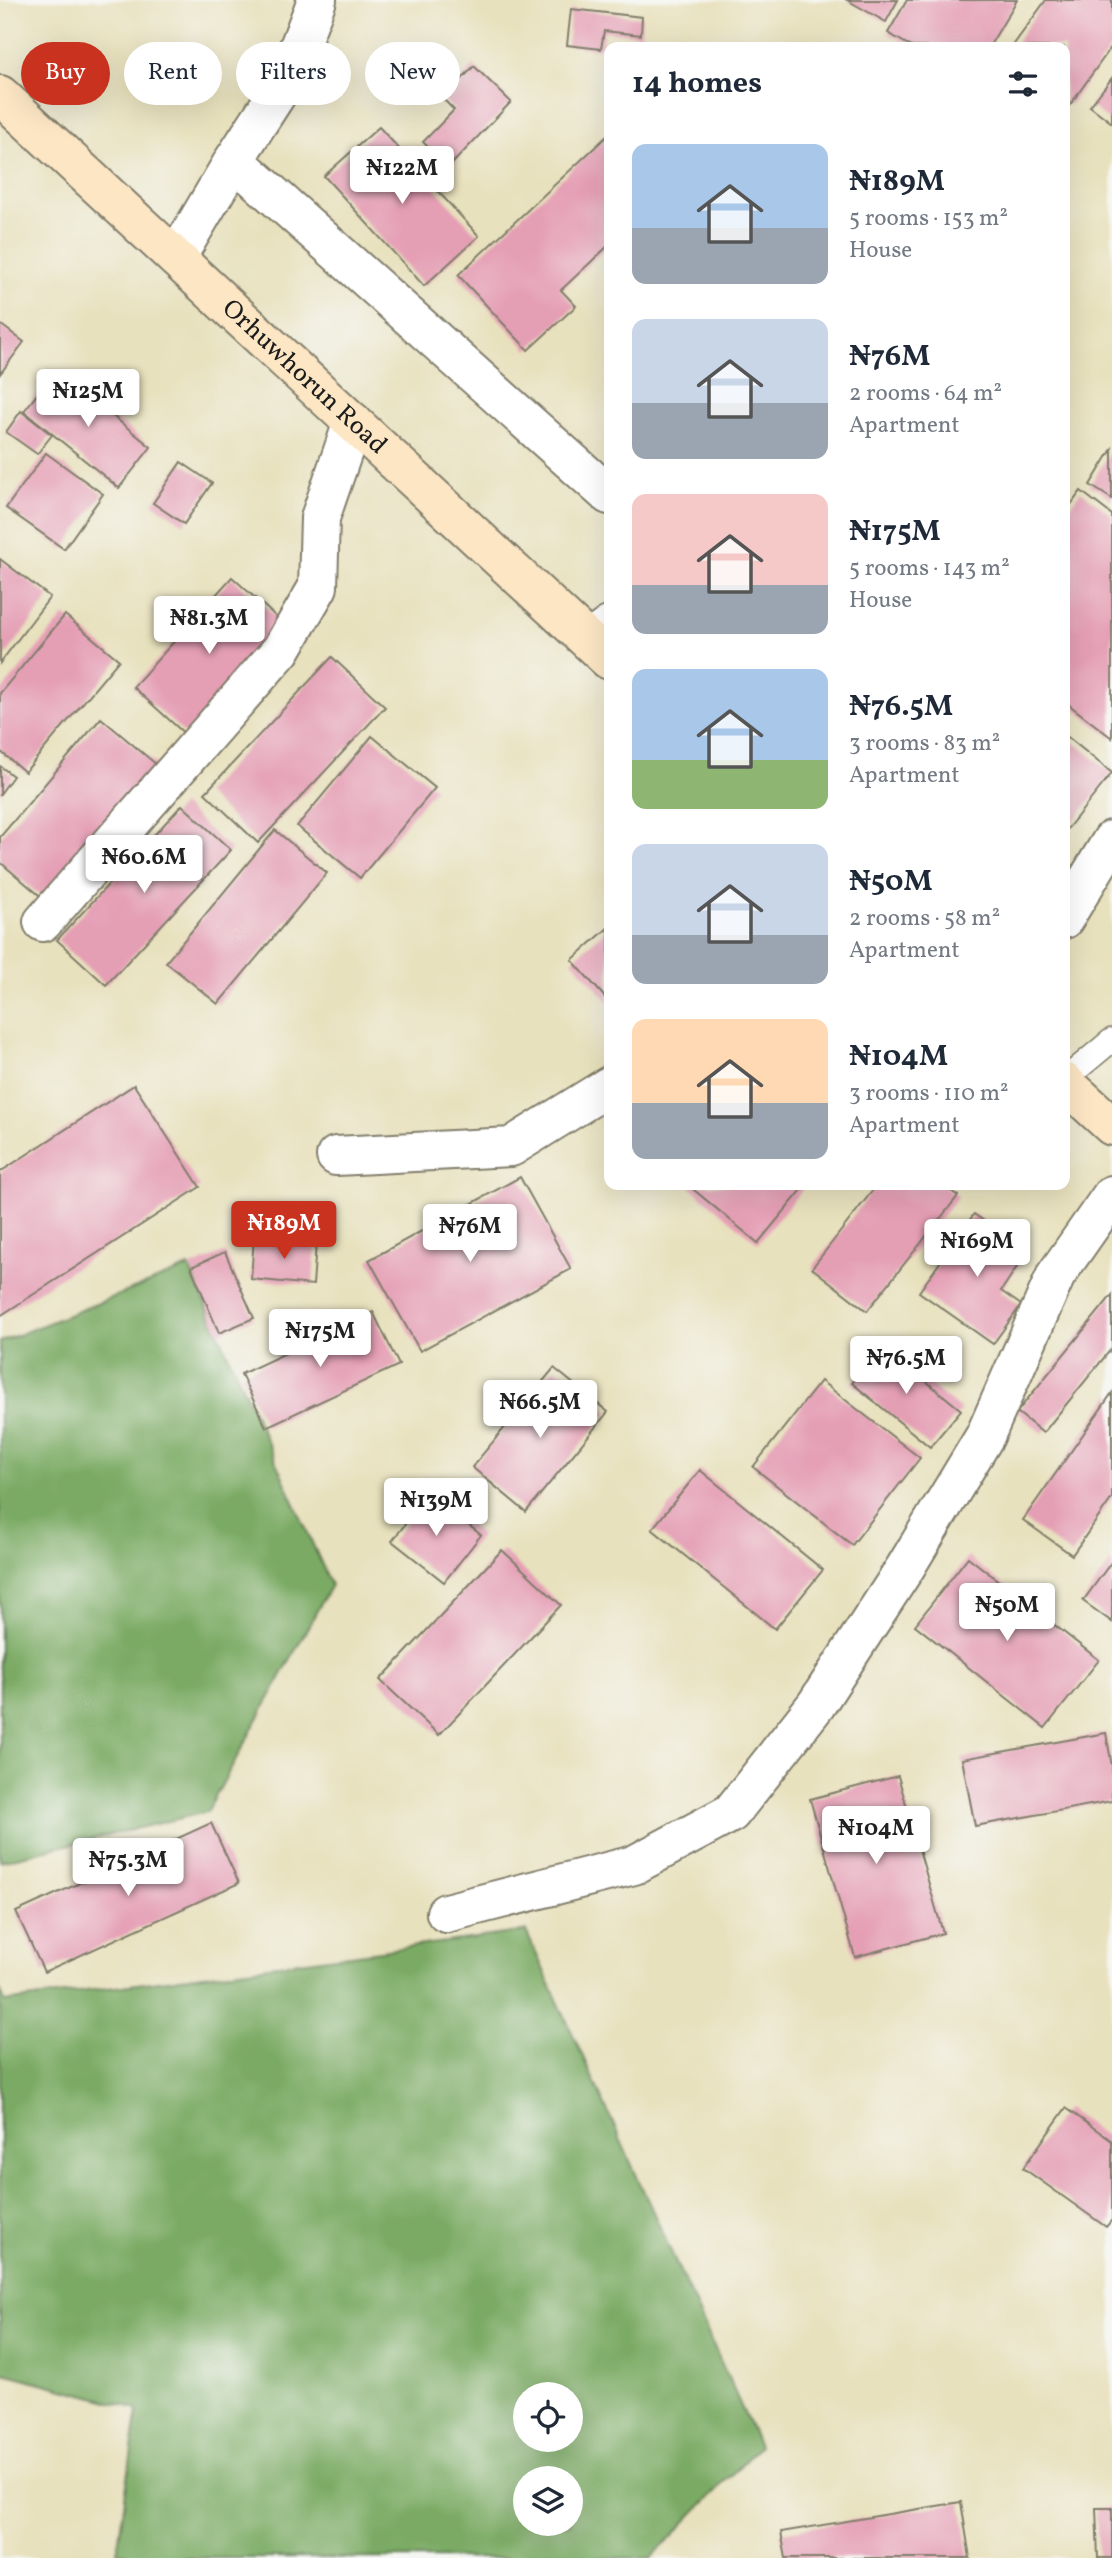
<!DOCTYPE html>
<meta charset="utf-8">
<style>
:root{--surface:#fff;--page:#f6f6f7;--text:#1f2937;--muted:#747a83;--accent:#c8321e}
body{margin:0;font-family:Vollkorn,serif;background:var(--page);color:var(--text);height:100vh;display:flex;flex-direction:column;font-size:26px;white-space:nowrap}
*{box-sizing:border-box;margin:0}
p{font-size:23px;color:var(--muted)}
.icon{flex:none;width:38px;height:38px;fill:none;stroke:currentColor;stroke-width:2;stroke-linecap:round;stroke-linejoin:round}
.map{position:relative;flex:1;overflow:hidden}
.sheet{position:absolute;left:604px;top:42px;width:466px;height:1148px;display:flex;flex-direction:column;background:var(--surface);border-radius:14px;box-shadow:0 7px 28px #0002}
.sheet>*{flex:none}
.guide{position:absolute;left:21px;top:42px;width:478px;height:63px;display:flex;gap:14px}
.controls{position:absolute;left:513px;top:2382px;display:grid;gap:14px}
.controls a{display:grid;place-items:center;width:70px;height:70px;border-radius:50%;background:var(--surface);box-shadow:0 7px 28px #0002;font-size:35px}
.price{position:absolute;translate:-50% -60px;padding:0 16px;border-radius:7px;background:#fff;color:#222;font-size:23px;line-height:46px;filter:drop-shadow(0 2px 4px #0008)}
.price::after{content:'';position:absolute;left:50%;top:42px;width:21px;height:16px;margin-left:-10px;background:inherit;clip-path:polygon(0 0,100% 0,50% 100%)}
.price.selected{background:var(--accent);color:#fff}
ul{padding:0;list-style:none}
li{display:flex;align-items:center;gap:21px;height:175px;padding:0 28px}
li span{display:grid;place-items:center;flex:none;width:196px;height:140px;border-radius:14px;color:#555}
li>.icon{margin-inline-start:auto}
span .icon{width:84px;height:84px;fill:#fffc;stroke-width:1}
li b{font-size:30px}
h2{display:flex;justify-content:space-between;align-items:center;height:84px;padding:0 28px;font-size:30px}
.tag{padding:0 24px;border-radius:32px;background:var(--surface);box-shadow:0 7px 28px #0002;font-size:24px;line-height:63px}
.tag.selected{background:var(--accent);color:#fff}
.map>svg:first-child{display:block}
.forest{fill:#7aaa63;stroke:#4b6340;stroke-width:2;fill-rule:evenodd}
.building{fill:#e59fb5}
.lines{fill:none;stroke-linecap:round;stroke-linejoin:round}
.lane-casing{stroke:#827e6c;stroke-width:26}
.street-casing{stroke:#827e6c;stroke-width:42}
.secondary-casing{stroke:#827e6c;stroke-width:42}
.lane{stroke:#fff;stroke-width:23}
.street{stroke:#fff;stroke-width:38}
.secondary{stroke:#fce6c4;stroke-width:38}
.labels{text-anchor:middle;dominant-baseline:central;stroke-width:5;stroke-linejoin:round;paint-order:stroke}
.street-label{font-size:26px;fill:#1c1c1c;stroke:#f6f6f2}
</style>
<div class="map">
<svg width="1112" height="2558" viewBox="0 0 1112 2558">
<rect width="100%" height="100%" fill="#f6f6f2"/>
<filter id="ink" filterUnits="userSpaceOnUse"><feTurbulence type="fractalNoise" baseFrequency=".0143" numOctaves="2"/><feDisplacementMap in="SourceGraphic" scale="14" xChannelSelector="R" yChannelSelector="G"/><feConvolveMatrix kernelMatrix="1 2 1 2 8 2 1 2 1" color-interpolation-filters="sRGB"/></filter>
<filter id="wash" filterUnits="userSpaceOnUse"><feTurbulence type="fractalNoise" baseFrequency=".00686" numOctaves="4" result="noise"/><feDisplacementMap in="SourceGraphic" scale="28" xChannelSelector="R" yChannelSelector="G"/><feGaussianBlur stdDeviation="1.57" result="paint"/><feColorMatrix in="noise" values="0 0 0 0 0 0 0 0 0 0 0 0 0 0 0 0 0 1.4 0 .05"/><feComposite in="paint" operator="in"/></filter>
<g filter="url(#wash)">
<rect width="100%" height="100%" fill="#e8e1bd"/>
<g class="forest">
<path d="M189,1267L331,1585L207,1812L0,1861V1342Z"/>
<path d="M526,1931L759,2446L651,2558H139L117,2552L138,2409L0,2372V1989L5,2002ZM525,2394H570V2440H525ZM525,2478H570V2524H525Z"/>
</g>
<g id="blocks">
<g class="building">
<path d="M847,0H898L886,22Z"/>
<path d="M907,0H1017L989,47H912L888,33Z"/>
<path d="M1046,0H1112V46L1070,105L1064,101V47H1012Z"/>
<path d="M571,9L642,17L641,35L604,31L601,49L567,45Z"/>
<path d="M474,66L511,102L449,167L423,142L454,110L443,99Z"/>
<path d="M1112,78V123L1090,106Z"/>
<path d="M379,127L479,236L424,286L324,176Z"/>
<path d="M609,134V245L561,290L576,306L528,350L458,275Z"/>
<path d="M0,324L24,342L0,374Z"/>
<path d="M56,370L151,447L119,488L24,411Z"/>
<path d="M21,411L52,435L37,454L6,432Z"/>
<path d="M1112,449V499L1090,485Z"/>
<path d="M46,453L103,494L64,549L6,508Z"/>
<path d="M181,462L212,483L184,524L153,503Z"/>
<path d="M1081,491L1112,515V738L1064,701V514Z"/>
<path d="M0,559L50,597L0,663Z"/>
<path d="M232,577L285,625L186,735L133,687Z"/>
<path d="M65,615L119,660L25,772L0,751V693Z"/>
<path d="M332,657L385,707L258,843L205,793Z"/>
<path d="M101,718L157,765L44,899L0,862V837Z"/>
<path d="M1064,734L1112,773L1064,833Z"/>
<path d="M372,736L435,788L360,878L297,826Z"/>
<path d="M0,766L13,776L0,794Z"/>
<path d="M182,805L231,850L106,985L57,940Z"/>
<path d="M275,830L327,873L218,1004L166,962Z"/>
<path d="M609,927V1002L572,960Z"/>
<path d="M134,1085L200,1187L0,1316V1172Z"/>
<path d="M520,1177L571,1269L420,1351L369,1260Z"/>
<path d="M688,1185H806L758,1243Z"/>
<path d="M877,1185H943L958,1196L867,1311L812,1268Z"/>
<path d="M974,1214L1027,1252L1001,1291L1021,1305L993,1344L919,1292Z"/>
<path d="M254,1237L316,1243L313,1285L251,1279Z"/>
<path d="M225,1252L254,1318L219,1333L191,1267Z"/>
<path d="M1112,1295V1348L1043,1433L1017,1412Z"/>
<path d="M373,1312L399,1365L266,1427L241,1374Z"/>
<path d="M883,1346L961,1410L930,1447L852,1383Z"/>
<path d="M554,1368L608,1412L526,1512L472,1467Z"/>
<path d="M821,1381L920,1458L852,1545L753,1467Z"/>
<path d="M1112,1393V1498L1072,1555L1023,1520Z"/>
<path d="M700,1470L823,1570L775,1629L652,1529Z"/>
<path d="M429,1494L481,1535L444,1582L392,1541Z"/>
<path d="M502,1550L561,1605L439,1735L380,1680Z"/>
<path d="M968,1557L1099,1660L1045,1728L915,1625Z"/>
<path d="M1112,1561V1622L1083,1601Z"/>
<path d="M1106,1733L1112,1766V1801L975,1826L962,1759Z"/>
<path d="M898,1776L943,1933L855,1957L810,1799Z"/>
<path d="M211,1823L239,1883L44,1972L16,1912Z"/>
<path d="M1066,2108L1112,2141V2220L1106,2227L1023,2168Z"/>
<path d="M961,2502L970,2558H786L781,2532Z"/>
<path d="M1096,2508H1112V2558H1098Z"/>
</g>
</g>
</g>
<g filter="url(#ink)">
<use href="#blocks" fill-opacity="0" stroke="#827e6c" stroke-width="2"/>
<g class="lines">
<g class="lane-casing">
<path id="lane" d="M1064,1080L1112,1040"/>
</g>
<g class="street-casing">
<g id="street">
<path d="M234,160L609,495"/>
<path d="M176,258L234,160L287,78L317,0"/>
<path d="M589,641L609,626"/>
<path d="M1064,919L1112,840"/>
<path d="M43,922L281,650L318,587L320,518L353,422"/>
<path d="M336,1156L511,1147L609,1086"/>
<path d="M446,1913L634,1865L731,1813L816,1705L905,1568L985,1436L1056,1275L1112,1195"/>
</g>
</g>
<g class="secondary-casing">
<g id="secondary">
<path id="s1" d="M0,95L609,660"/>
<path d="M1064,1082L1112,1126"/>
</g>
</g>
<use href="#lane" class="lane"/>
<use href="#street" class="street"/>
<use href="#secondary" class="secondary"/>
</g>
</g>
<g class="labels">
<g class="street-label">
<text stroke="none"><textPath href="#s1" startOffset="415">Orhuwhorun Road</textPath></text>
</g>
</g>
</svg>
<div class="controls">
<a><svg class="icon" aria-label="locate" viewBox="0 0 24 24"><circle cx="12" cy="12" r="6"/><path d="M12 2v4M12 18v4M2 12h4M18 12h4"/></svg></a>
<a><svg class="icon" aria-label="layers" viewBox="0 0 24 24"><path d="M12 4l9 5-9 5-9-5zM3 14l9 5 9-5"/></svg></a>
</div>
<b class="price" style="left:402px;top:206px">₦122M</b>
<b class="price" style="left:88px;top:429px">₦125M</b>
<b class="price" style="left:209px;top:656px">₦81.3M</b>
<b class="price" style="left:144px;top:895px">₦60.6M</b>
<b class="price selected" style="left:284px;top:1261px">₦189M</b>
<b class="price" style="left:470px;top:1264px">₦76M</b>
<b class="price" style="left:977px;top:1279px">₦169M</b>
<b class="price" style="left:320px;top:1369px">₦175M</b>
<b class="price" style="left:906px;top:1396px">₦76.5M</b>
<b class="price" style="left:540px;top:1440px">₦66.5M</b>
<b class="price" style="left:436px;top:1538px">₦139M</b>
<b class="price" style="left:1007px;top:1643px">₦50M</b>
<b class="price" style="left:876px;top:1866px">₦104M</b>
<b class="price" style="left:128px;top:1898px">₦75.3M</b>
<div class="guide">
<a class="tag selected">Buy</a>
<a class="tag">Rent</a>
<a class="tag">Filters</a>
<a class="tag">New</a>
</div>
<section class="sheet">
<h2>14 homes<svg class="icon" aria-label="filters" viewBox="0 0 24 24"><path d="M4 7h16M4 17h16"/><circle cx="9" cy="7" r="2"/><circle cx="15" cy="17" r="2"/></svg></h2>
<ul>
<li><span style="background:linear-gradient(#a9c7e8 60%,#9aa5b1 0)"><svg class="icon" aria-label="home" viewBox="0 0 24 24"><path d="M3 11l9-7 9 7M6 9v11h12V9"/></svg></span><div><b>₦189M</b><p>5 rooms · 153 m²</p><p>House</p></div></li>
<li><span style="background:linear-gradient(#c9d6e8 60%,#9aa5b1 0)"><svg class="icon" aria-label="home" viewBox="0 0 24 24"><path d="M3 11l9-7 9 7M6 9v11h12V9"/></svg></span><div><b>₦76M</b><p>2 rooms · 64 m²</p><p>Apartment</p></div></li>
<li><span style="background:linear-gradient(#f6c9c9 65%,#9aa5b1 0)"><svg class="icon" aria-label="home" viewBox="0 0 24 24"><path d="M3 11l9-7 9 7M6 9v11h12V9"/></svg></span><div><b>₦175M</b><p>5 rooms · 143 m²</p><p>House</p></div></li>
<li><span style="background:linear-gradient(#a9c7e8 65%,#8fb573 0)"><svg class="icon" aria-label="home" viewBox="0 0 24 24"><path d="M3 11l9-7 9 7M6 9v11h12V9"/></svg></span><div><b>₦76.5M</b><p>3 rooms · 83 m²</p><p>Apartment</p></div></li>
<li><span style="background:linear-gradient(#c9d6e8 65%,#9aa5b1 0)"><svg class="icon" aria-label="home" viewBox="0 0 24 24"><path d="M3 11l9-7 9 7M6 9v11h12V9"/></svg></span><div><b>₦50M</b><p>2 rooms · 58 m²</p><p>Apartment</p></div></li>
<li><span style="background:linear-gradient(#ffd9b3 60%,#9aa5b1 0)"><svg class="icon" aria-label="home" viewBox="0 0 24 24"><path d="M3 11l9-7 9 7M6 9v11h12V9"/></svg></span><div><b>₦104M</b><p>3 rooms · 110 m²</p><p>Apartment</p></div></li>
</ul>
</section>
</div>
